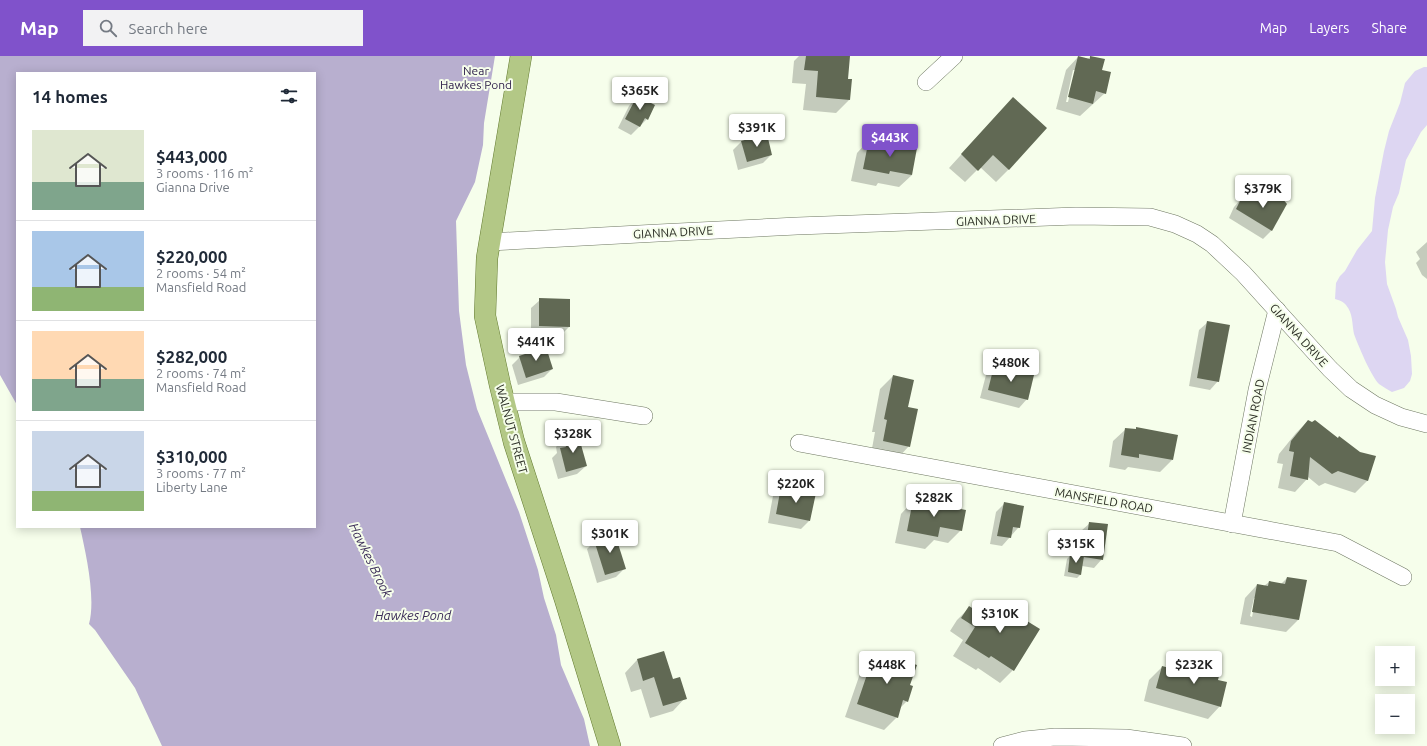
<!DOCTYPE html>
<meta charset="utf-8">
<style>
:root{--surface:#fff;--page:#f2f2f3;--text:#1f2937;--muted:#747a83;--line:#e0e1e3;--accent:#8052cb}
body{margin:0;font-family:Ubuntu,sans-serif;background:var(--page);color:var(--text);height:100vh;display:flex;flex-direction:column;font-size:15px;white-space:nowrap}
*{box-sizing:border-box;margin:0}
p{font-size:13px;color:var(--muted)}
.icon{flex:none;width:22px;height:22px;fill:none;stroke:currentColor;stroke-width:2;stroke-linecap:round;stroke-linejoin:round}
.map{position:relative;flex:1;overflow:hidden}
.details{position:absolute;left:16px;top:16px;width:300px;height:456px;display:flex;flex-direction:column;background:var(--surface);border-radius:0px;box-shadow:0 2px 10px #0003}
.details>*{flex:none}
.controls{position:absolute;left:1375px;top:590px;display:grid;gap:8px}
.controls a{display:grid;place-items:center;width:40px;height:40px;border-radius:0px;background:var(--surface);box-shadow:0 2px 10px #0003;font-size:20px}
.price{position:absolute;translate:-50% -34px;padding:0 9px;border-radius:4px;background:#fff;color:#222;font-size:13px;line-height:26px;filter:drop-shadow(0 1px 2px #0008)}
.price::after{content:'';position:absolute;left:50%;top:24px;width:12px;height:9px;margin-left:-6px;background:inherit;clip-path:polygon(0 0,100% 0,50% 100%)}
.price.on{background:var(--accent);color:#fff}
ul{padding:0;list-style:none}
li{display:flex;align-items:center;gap:12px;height:100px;padding:0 16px}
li+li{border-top:1px solid var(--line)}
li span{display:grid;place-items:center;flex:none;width:112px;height:80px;border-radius:0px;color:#555}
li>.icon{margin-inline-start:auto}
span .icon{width:48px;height:48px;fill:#fffc;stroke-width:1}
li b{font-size:17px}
h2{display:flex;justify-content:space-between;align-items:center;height:48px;padding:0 16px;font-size:17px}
header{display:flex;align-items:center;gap:24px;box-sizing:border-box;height:56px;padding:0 20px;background:var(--accent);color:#fff}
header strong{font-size:19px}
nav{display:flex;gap:22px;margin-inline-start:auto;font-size:14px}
.search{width:280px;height:36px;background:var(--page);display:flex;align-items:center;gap:10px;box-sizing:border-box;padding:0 14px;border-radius:0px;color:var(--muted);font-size:15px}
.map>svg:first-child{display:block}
.green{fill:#ddd6f2}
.water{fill:#b8afcf}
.shadow{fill:#0003;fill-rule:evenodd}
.building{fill:#616954}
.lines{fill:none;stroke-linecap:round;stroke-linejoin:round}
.minor-casing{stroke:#6e7762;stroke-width:18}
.major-casing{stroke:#637a30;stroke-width:22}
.minor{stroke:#fff;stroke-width:17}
.major{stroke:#b3c886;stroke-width:21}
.labels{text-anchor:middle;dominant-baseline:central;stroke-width:4;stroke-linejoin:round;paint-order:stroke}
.park-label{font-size:12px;fill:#2e1f4a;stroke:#f6feeb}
.street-label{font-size:12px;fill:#2c2f26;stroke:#f6feeb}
.water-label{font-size:13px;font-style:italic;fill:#3a2b57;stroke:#f6feeb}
</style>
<header>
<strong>Map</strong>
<div class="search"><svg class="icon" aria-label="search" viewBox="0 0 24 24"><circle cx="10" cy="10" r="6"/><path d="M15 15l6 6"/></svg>Search here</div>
<nav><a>Map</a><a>Layers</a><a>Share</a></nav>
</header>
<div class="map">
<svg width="1427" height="690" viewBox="0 0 1427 690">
<rect width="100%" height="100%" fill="#f6feeb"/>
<path class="green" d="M1424,11H1427V69L1421,76L1406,104L1399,137L1393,151L1388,174L1385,206L1387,228L1396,253L1398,261L1408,284L1411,300L1412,318L1410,325L1404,332L1392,336C1387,333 1383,331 1379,328C1371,320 1358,289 1354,278C1352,268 1353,257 1346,249C1344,246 1339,244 1335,243L1336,227L1340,220L1345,215L1357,194L1372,175L1375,142L1384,95L1389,75L1400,47L1405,27L1415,15Z"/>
<path class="water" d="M0,0H495L484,67L483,89L475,126L456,165L459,255L466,309L477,353L519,456L538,514L544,542L556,579L561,609L584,663L590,690H162L135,632L95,574L89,568C96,542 86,498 80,471H315V17H17V349L0,319Z"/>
<g class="shadow">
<path d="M799,0H849L847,23L851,24L849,44L836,57L803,54L806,28L792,27L794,5Z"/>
<path d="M1091,0L1100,15L1105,37L1080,60L1056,53L1066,14L1078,1L1088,3ZM1073,14H1076L1068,46H1066Z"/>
<path d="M637,41L654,50L647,63L631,79L618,72L629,50Z"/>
<path d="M1001,55L1009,113L996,126L980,111L965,126L949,112Z"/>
<path d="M869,84L912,119L899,131L878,127L876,130L851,125L857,97Z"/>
<path d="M741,86L771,99L763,107L738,114L733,94Z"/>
<path d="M1242,142L1286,148L1271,175L1263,183L1229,162L1234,151Z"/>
<path d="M1427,186V223L1422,219L1416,207L1420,203L1416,196Z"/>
<path d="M540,244L569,271L561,279L531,278V252Z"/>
<path d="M1208,266L1218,325L1210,334L1189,330L1199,274Z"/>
<path d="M520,301L552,313L544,321L518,329L512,309Z"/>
<path d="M994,311L1027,343L1019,352L980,342L986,319Z"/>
<path d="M893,320L907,352L909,390L897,403L871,398L875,376H872L880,333Z"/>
<path d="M1308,365L1368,424L1355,437L1325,427L1319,430L1308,421L1307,423L1295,436L1278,432L1283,408L1277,407L1279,398L1296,377Z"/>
<path d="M1126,373L1172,404L1160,416L1128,411L1125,414L1109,411L1113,385Z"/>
<path d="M564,382L586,410L577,418L558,423L552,402L557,397L556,391Z"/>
<path d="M781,432L809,465L801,473L768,467L773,440Z"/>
<path d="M913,445L961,474L948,487L934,484L925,493L895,487L901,458Z"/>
<path d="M1004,448L1019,471L1002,490L990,488L996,456Z"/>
<path d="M1090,467L1102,503L1094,512L1082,510L1080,519L1077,522L1064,520L1067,503L1071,499L1078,500L1081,475Z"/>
<path d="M595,485L625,512L616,521L597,527L587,493Z"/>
<path d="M1287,522L1298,564L1286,576L1240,568L1245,542L1257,529L1264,530L1269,526L1281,528ZM1254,542H1256L1252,561L1250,560Z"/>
<path d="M993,545L1013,614L1000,627L978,612L976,614L953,600L963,584L950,575L957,564L969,552L980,558Z"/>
<path d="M876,596L908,630L907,645L900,652L897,661L884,674L845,661L863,609Z"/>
<path d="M637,604L672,624L685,642L673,655L650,662L641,633L631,636L625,617Z"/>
<path d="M1207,610L1217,625L1220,650L1208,663L1144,645L1149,624L1162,611L1196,620Z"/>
</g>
<g class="building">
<path d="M806,0H850L848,23H852L850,44L816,41L818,15L804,14Z"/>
<path d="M1078,0L1090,3V0L1105,3L1102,14L1111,16L1106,38L1096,35L1093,48L1068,41Z"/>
<path d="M637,40L655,49L648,64L645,62L640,71L625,63Z"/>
<path d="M1013,41L1047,72L1009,114L993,99L978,115L961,98Z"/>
<path d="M767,78L772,99L747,106L741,85Z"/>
<path d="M869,83L917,92L912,119L890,115L889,118L863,113Z"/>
<path d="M1277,140L1281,141L1287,148L1272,175L1236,153L1242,141Z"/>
<path d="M539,242L570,243V271L539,270Z"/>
<path d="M1207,265L1230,269L1219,326L1197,322Z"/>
<path d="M546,291L553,313L526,322L519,300Z"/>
<path d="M994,310L1034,319L1028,344L988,334Z"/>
<path d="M893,319L914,324L908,351L918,353L910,391L883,385L887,364L884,363Z"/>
<path d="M1308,364L1312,366L1315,364L1338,382L1339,380L1360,396L1376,400L1368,425L1338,415L1332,418L1310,401L1308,424L1290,420L1294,396L1289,395L1291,385Z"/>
<path d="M1136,371L1178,379L1173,404L1139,398V402L1121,399L1125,372L1136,373Z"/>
<path d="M578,378L587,410L566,416L560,392L566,391L563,381Z"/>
<path d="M781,431L816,437L810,465L776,458Z"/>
<path d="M913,444L966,454L962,475L940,471L938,481L907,475Z"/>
<path d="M1004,446L1024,450L1020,472L1013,471L1011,482L997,480Z"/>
<path d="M1089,466L1108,468L1103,504L1084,501Z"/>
<path d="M615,478L626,513L605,519L594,484Z"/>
<path d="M1070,498L1084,500L1081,519L1068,516Z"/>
<path d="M1287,521L1307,524L1299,564L1252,556L1257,528L1268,530L1269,525L1285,528Z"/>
<path d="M993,544L1040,573L1014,615L991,600L989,602L965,587L975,571L961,562L969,550L983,559Z"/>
<path d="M664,595L673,623L680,621L687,643L663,650L654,621L643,625L637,603Z"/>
<path d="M875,595L917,609L910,629L913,630L908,646L903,644L898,662L857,648Z"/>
<path d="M1206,609L1221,612L1218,624L1227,626L1221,651L1156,632L1162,610L1203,621Z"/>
</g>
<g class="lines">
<g class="minor-casing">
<g id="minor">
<path d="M926,26L954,0"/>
<path d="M489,186L658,177L797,170L1076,160L1150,161L1175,168L1197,178L1212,188L1243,217L1330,313L1351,333L1375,349L1401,361L1427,368"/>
<path d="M504,346H556L644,360"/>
<path d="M799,387L1338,487L1403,521"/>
<path d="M1232,468L1257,334L1277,254"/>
<path d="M1002,690L1025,684L1055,681L1126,682L1183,690"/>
</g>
</g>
<g class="major-casing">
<path id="major" d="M521,0L487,202L485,260L500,329L514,386L565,543L610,690"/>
</g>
<use href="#minor" class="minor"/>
<use href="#major" class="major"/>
</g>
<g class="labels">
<g class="park-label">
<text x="476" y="14">Near<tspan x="476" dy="14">Hawkes Pond</tspan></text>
</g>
<g class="street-label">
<text transform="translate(996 164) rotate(-2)">GIANNA DRIVE</text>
<text transform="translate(673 176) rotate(-3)">GIANNA DRIVE</text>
<text transform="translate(1299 279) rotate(48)">GIANNA DRIVE</text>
<text transform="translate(1253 360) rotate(-79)">INDIAN ROAD</text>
<text transform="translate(512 373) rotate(75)">WALNUT STREET</text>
<text transform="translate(1104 444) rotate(10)">MANSFIELD ROAD</text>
</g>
<g class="water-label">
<text transform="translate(371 504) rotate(64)">Hawkes Brook</text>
<text x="413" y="559">Hawkes Pond</text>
</g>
</g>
</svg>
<div class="controls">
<a>+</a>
<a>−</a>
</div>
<b class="price" style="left:640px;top:55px">$365K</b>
<b class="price" style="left:757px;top:92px">$391K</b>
<b class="price on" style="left:890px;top:102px">$443K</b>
<b class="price" style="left:1263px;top:153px">$379K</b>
<b class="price" style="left:536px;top:306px">$441K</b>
<b class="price" style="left:1011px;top:327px">$480K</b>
<b class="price" style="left:573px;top:398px">$328K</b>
<b class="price" style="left:796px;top:448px">$220K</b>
<b class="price" style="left:934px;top:462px">$282K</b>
<b class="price" style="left:610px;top:498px">$301K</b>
<b class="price" style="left:1076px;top:508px">$315K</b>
<b class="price" style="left:1000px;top:578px">$310K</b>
<b class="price" style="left:887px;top:629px">$448K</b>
<b class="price" style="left:1194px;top:629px">$232K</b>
<section class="details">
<h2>14 homes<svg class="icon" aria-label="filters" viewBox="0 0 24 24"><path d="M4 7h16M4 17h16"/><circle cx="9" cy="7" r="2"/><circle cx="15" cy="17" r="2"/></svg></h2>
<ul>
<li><span style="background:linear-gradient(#dfe7d0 65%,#7fa58c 0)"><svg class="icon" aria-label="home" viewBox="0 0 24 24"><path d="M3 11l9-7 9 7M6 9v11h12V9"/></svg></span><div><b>$443,000</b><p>3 rooms · 116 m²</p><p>Gianna Drive</p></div></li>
<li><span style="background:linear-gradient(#a9c7e8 70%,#8fb573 0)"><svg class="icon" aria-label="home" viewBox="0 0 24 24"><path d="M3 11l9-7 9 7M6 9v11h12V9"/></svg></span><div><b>$220,000</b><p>2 rooms · 54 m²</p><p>Mansfield Road</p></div></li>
<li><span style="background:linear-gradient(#ffd9b3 60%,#7fa58c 0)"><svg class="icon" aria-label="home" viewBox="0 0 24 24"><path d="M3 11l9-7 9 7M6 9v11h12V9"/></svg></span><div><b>$282,000</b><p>2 rooms · 74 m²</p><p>Mansfield Road</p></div></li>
<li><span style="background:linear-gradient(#c9d6e8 75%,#8fb573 0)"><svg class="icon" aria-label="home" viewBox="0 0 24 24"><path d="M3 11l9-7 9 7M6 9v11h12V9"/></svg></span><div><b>$310,000</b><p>3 rooms · 77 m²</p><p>Liberty Lane</p></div></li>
</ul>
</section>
</div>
